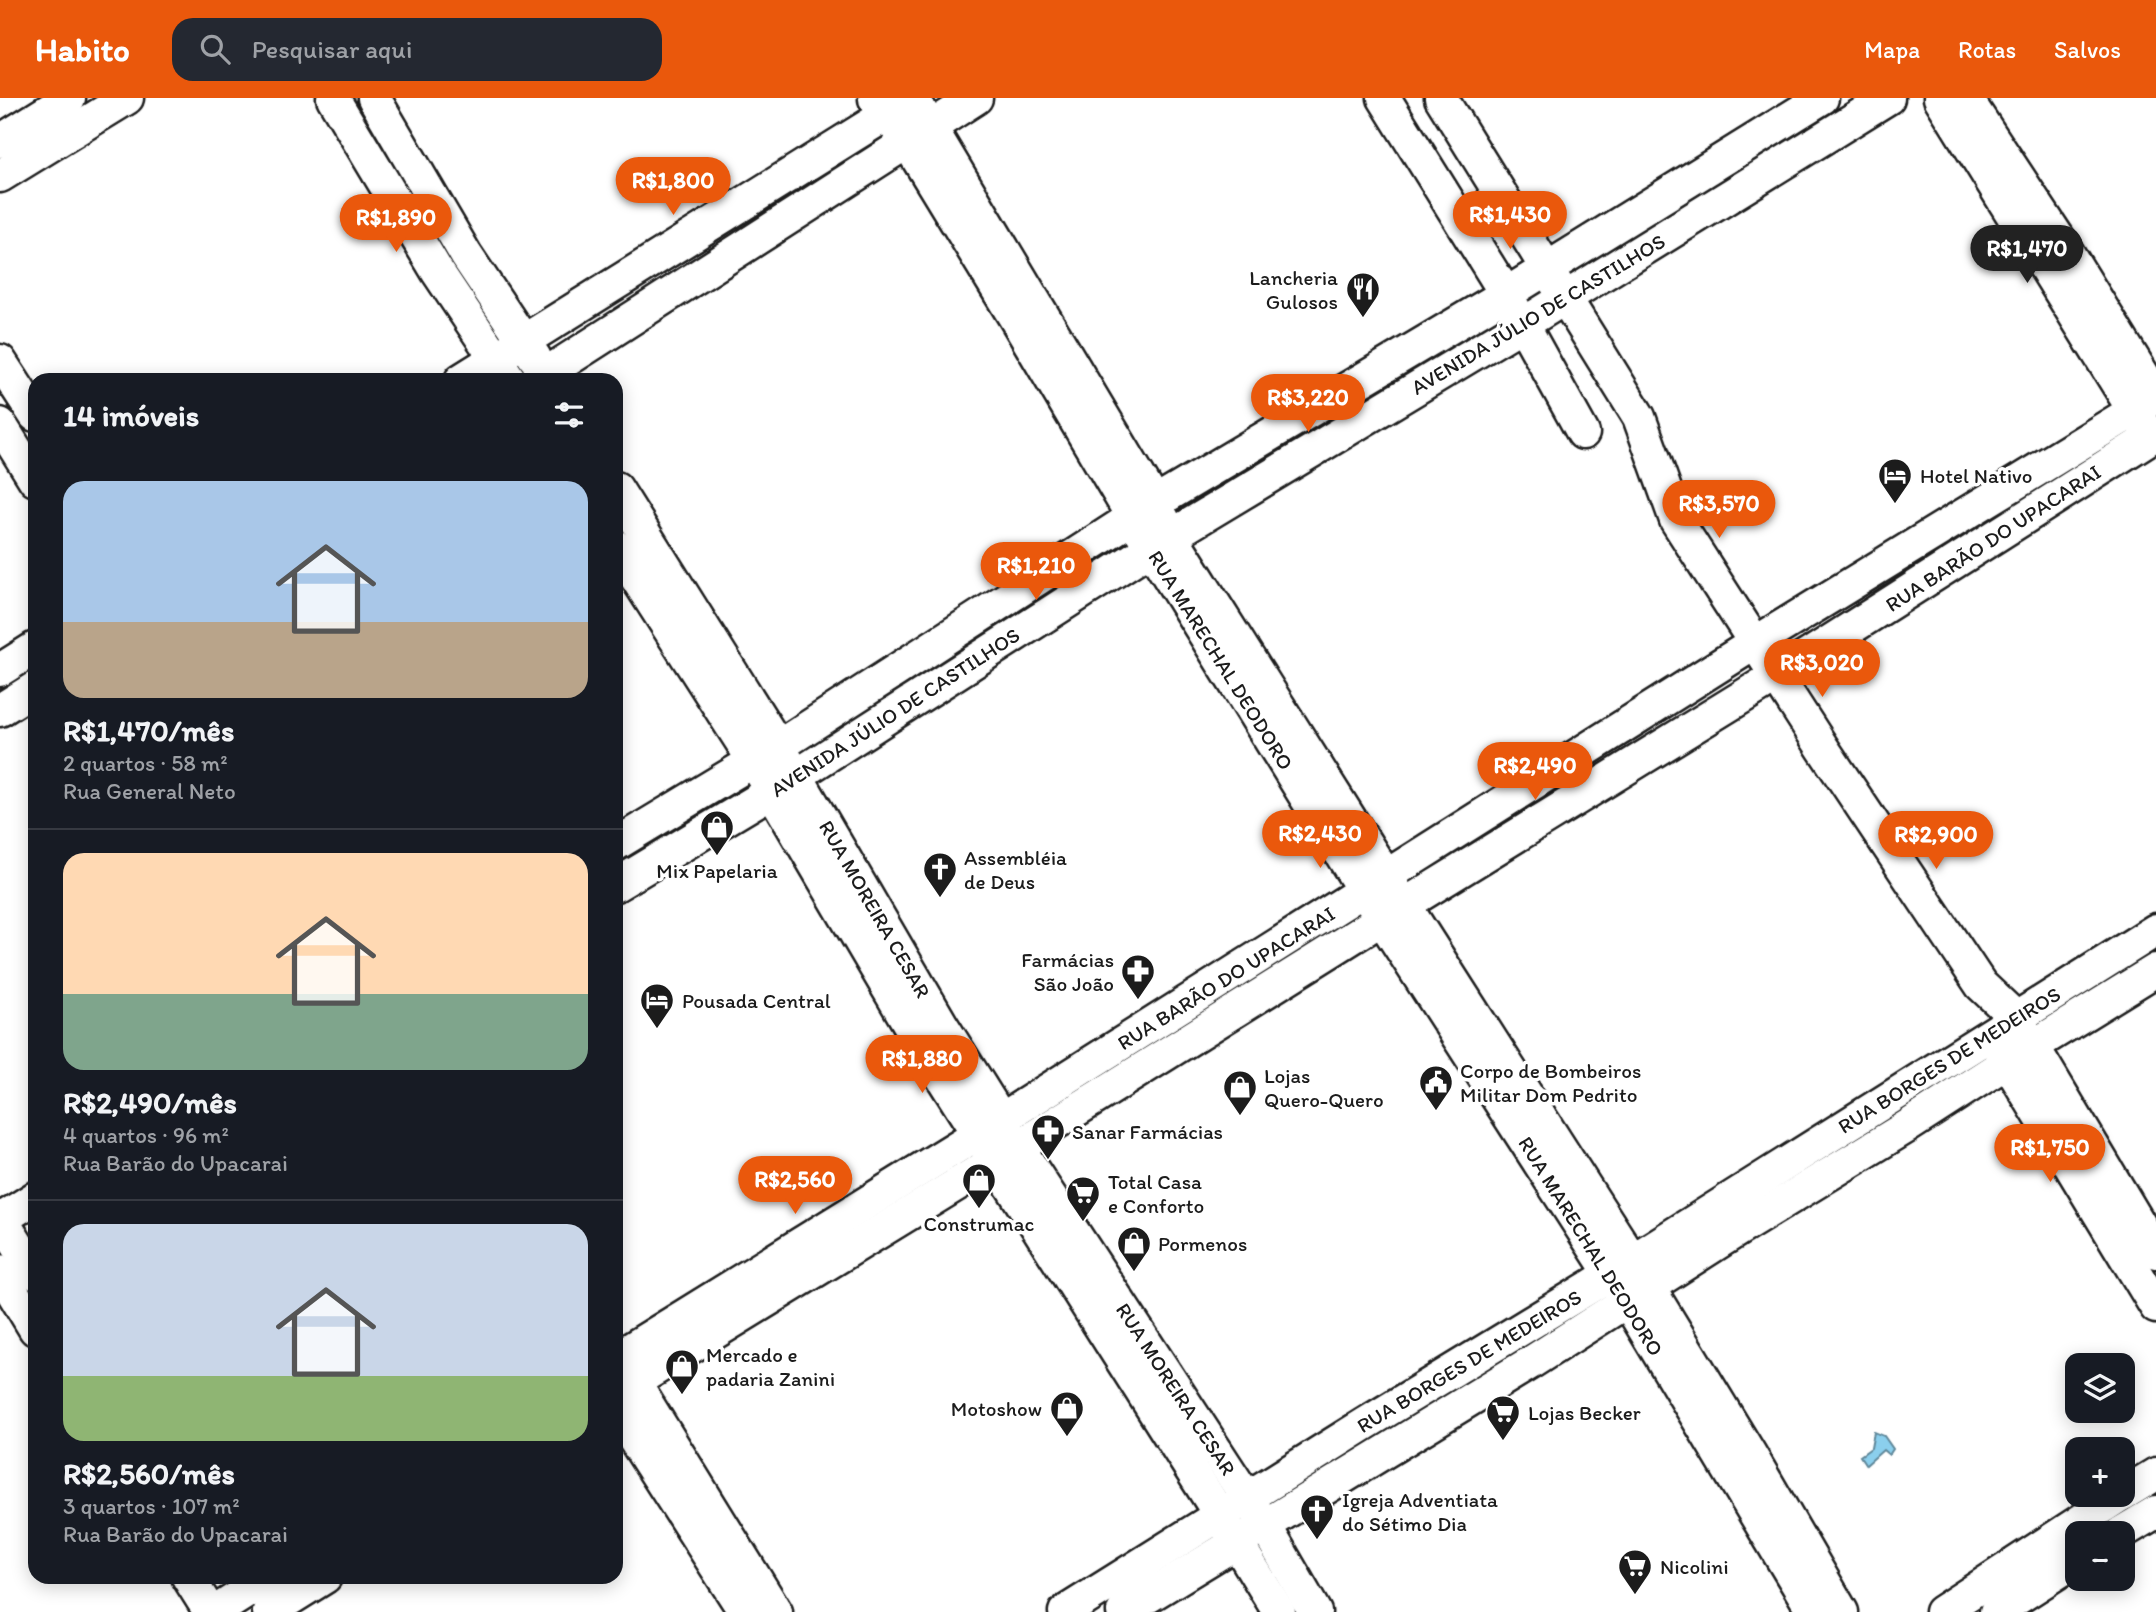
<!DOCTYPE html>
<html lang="pt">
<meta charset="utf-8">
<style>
:root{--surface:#171b24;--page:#242831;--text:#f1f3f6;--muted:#9ea1a6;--line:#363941;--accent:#ea580c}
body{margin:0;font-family:Itim,sans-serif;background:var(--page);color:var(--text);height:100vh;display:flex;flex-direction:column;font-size:26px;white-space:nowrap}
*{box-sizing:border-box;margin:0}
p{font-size:23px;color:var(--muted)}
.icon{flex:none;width:38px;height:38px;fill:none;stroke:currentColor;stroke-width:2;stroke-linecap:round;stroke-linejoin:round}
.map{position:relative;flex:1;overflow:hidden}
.drawer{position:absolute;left:28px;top:275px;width:595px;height:1211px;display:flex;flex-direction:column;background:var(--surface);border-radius:21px;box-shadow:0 4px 18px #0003}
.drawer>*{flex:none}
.controls{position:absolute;left:2065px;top:1255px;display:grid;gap:14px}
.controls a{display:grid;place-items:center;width:70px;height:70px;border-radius:14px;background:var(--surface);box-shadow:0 4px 18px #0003;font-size:35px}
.price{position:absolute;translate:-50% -60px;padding:0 16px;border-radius:24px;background:var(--accent);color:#fff;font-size:23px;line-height:46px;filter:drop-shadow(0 2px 4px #0008)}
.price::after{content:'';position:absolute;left:50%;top:42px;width:21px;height:16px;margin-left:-10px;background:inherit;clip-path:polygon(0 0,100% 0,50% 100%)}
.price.active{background:#222;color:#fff}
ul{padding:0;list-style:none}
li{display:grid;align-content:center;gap:14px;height:371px;padding:0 35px}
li+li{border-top:2px solid var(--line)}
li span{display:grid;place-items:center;height:217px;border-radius:21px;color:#555}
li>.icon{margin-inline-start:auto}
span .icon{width:126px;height:126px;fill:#fffc;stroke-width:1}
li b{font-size:30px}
h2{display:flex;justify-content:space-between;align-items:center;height:84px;padding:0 35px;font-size:30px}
header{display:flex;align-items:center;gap:42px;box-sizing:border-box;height:98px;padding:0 35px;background:var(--accent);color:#fff}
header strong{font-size:33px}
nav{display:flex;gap:38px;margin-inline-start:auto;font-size:24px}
.search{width:490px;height:63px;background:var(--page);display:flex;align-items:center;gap:18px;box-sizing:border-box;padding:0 24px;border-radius:21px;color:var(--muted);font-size:26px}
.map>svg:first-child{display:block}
.water{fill:#8bcfed;stroke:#5f8799;stroke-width:2}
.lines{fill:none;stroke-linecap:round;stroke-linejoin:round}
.minor-casing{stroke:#1c1c1c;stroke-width:37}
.minor{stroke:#fff;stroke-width:32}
.labels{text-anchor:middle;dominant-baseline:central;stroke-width:7;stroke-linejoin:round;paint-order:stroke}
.poi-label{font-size:21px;fill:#1c1c1c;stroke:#fff;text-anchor:start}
.street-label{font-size:21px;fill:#1c1c1c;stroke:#fff}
</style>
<header>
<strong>Habito</strong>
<div class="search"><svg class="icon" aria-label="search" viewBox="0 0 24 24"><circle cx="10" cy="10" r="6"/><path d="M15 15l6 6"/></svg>Pesquisar aqui</div>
<nav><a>Mapa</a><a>Rotas</a><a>Salvos</a></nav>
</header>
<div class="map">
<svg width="2156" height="1514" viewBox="0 0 2156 1514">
<rect width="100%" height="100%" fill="#fff"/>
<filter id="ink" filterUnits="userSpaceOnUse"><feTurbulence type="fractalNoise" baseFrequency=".0143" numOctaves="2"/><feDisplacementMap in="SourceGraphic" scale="14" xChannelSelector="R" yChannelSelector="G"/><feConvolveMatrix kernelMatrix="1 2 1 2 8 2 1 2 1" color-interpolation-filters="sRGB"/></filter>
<g filter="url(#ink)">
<path class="water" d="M1874,1334L1884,1338L1893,1351L1889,1357L1883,1352L1866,1367L1860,1358L1871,1350Z"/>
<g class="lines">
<g class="minor-casing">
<g id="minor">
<path d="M333,0L437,173L510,282"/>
<path d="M374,0L466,157L535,260"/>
<path d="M1384,0L1506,196L1583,335"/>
<path d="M1441,0L1639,319L1676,422L1824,652L1981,887L2016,920L2156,1154"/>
<path d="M1940,0L2146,332"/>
<path d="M1966,0L2063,147L2156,298"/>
<path d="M875,1L908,45L1015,220L1151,450L1364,793L1611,1176L1814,1514"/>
<path d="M0,43L69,0"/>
<path d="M0,78L127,0"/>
<path d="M0,263L35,317"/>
<path d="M461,282L913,0L1155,405L1172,439L1386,778L1632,1162L1750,1356L1842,1514"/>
<path d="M536,282L976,0"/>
<path d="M0,326L35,382"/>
<path d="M616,390L796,677L942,927L1029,1066L1264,1426L1315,1514"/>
<path d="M616,448L754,663L919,943L1220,1417L1279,1514"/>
<path d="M0,572L35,550"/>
<path d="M0,612L35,590"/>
<path d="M616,746L790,641L1155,405L1506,196L1822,0"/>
<path d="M616,787L771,694L1151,450L1523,226L1888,0"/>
<path d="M1997,947L2156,1209"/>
<path d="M0,1119L35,1175"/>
<path d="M0,1122L35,1100"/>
<path d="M0,1173L35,1231"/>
<path d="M616,1260L1002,1021L1755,545L2156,299"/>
<path d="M622,1265L776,1514"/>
<path d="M616,1295L995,1063L1404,807L1760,588L2156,336"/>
<path d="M616,1313L745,1514"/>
<path d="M2123,1396L2156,1376"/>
<path d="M2121,1435L2156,1414"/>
<path d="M188,1479L210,1514"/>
<path d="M215,1514L270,1479"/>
<path d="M269,1514L325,1479"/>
<path d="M1065,1514L1365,1326L1611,1176L2156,832"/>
<path d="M1123,1514L1530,1265L1738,1132L1908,1028L2007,964L2156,872"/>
<path d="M1941,1514L2122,1396"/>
<path d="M1996,1514L2077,1462"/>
</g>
</g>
<use href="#minor" class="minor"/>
</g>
</g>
<defs>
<g id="restaurant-pin" transform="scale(1.75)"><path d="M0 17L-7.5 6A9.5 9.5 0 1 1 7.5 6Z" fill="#1c1c1c" stroke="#fff"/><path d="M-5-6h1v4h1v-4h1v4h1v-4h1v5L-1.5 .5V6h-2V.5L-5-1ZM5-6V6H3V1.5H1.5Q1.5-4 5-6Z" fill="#fff"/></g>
<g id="hotel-pin" transform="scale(1.75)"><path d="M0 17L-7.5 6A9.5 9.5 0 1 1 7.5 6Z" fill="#1c1c1c" stroke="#fff"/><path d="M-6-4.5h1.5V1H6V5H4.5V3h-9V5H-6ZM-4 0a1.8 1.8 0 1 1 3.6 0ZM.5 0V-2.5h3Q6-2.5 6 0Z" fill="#fff"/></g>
<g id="shop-pin" transform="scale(1.75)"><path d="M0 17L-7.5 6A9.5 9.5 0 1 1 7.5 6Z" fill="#1c1c1c" stroke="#fff"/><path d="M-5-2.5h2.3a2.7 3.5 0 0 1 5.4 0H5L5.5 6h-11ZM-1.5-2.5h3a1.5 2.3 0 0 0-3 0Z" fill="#fff"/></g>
<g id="church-pin" transform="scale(1.75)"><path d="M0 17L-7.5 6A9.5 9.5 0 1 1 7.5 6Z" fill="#1c1c1c" stroke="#fff"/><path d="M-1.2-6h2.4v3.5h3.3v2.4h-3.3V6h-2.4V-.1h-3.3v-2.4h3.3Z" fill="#fff"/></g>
<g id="pharmacy-pin" transform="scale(1.75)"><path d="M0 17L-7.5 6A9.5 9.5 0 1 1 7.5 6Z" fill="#1c1c1c" stroke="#fff"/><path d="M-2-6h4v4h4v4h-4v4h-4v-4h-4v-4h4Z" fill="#fff"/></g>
<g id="civic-pin" transform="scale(1.75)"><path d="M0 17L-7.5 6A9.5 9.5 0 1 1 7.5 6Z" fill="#1c1c1c" stroke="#fff"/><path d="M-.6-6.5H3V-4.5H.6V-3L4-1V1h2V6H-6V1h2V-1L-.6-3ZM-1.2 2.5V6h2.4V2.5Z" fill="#fff"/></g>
<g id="supermarket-pin" transform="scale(1.75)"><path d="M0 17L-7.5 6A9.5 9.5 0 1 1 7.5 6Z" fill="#1c1c1c" stroke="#fff"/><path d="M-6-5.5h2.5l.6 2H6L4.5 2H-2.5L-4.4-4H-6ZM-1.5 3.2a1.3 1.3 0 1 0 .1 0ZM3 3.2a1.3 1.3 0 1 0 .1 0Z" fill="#fff"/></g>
</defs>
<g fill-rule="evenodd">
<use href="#restaurant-pin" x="1363" y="191"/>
<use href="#hotel-pin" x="1895" y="377"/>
<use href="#shop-pin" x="717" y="729"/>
<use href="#church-pin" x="940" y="771"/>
<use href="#pharmacy-pin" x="1138" y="873"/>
<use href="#hotel-pin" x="657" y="902"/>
<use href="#civic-pin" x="1436" y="984"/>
<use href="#shop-pin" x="1240" y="989"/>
<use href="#pharmacy-pin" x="1048" y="1033"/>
<use href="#shop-pin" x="979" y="1082"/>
<use href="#supermarket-pin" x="1083" y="1095"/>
<use href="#shop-pin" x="1134" y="1145"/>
<use href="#shop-pin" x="682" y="1268"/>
<use href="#shop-pin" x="1067" y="1310"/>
<use href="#supermarket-pin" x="1503" y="1314"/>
<use href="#church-pin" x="1317" y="1413"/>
<use href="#supermarket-pin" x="1635" y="1468"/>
</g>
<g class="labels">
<g class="poi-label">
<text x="1338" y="179" text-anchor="end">Lancheria<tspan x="1338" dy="24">Gulosos</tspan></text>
<text x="1920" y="377">Hotel Nativo</text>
<text x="964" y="759">Assembléia<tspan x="964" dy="24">de Deus</tspan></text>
<text x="717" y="772" text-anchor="middle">Mix Papelaria</text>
<text x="1114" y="861" text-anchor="end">Farmácias<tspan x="1114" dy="24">São João</tspan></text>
<text x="682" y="902">Pousada Central</text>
<text x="1460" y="972">Corpo de Bombeiros<tspan x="1460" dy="24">Militar Dom Pedrito</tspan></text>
<text x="1264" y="977">Lojas<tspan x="1264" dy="24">Quero-Quero</tspan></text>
<text x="1072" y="1033">Sanar Farmácias</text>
<text x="1108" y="1083">Total Casa<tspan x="1108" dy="24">e Conforto</tspan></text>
<text x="979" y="1125" text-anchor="middle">Construmac</text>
<text x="1158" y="1145">Pormenos</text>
<text x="706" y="1256">Mercado e<tspan x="706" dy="24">padaria Zanini</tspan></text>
<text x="1042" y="1310" text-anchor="end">Motoshow</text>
<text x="1528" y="1314">Lojas Becker</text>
<text x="1342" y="1401">Igreja Adventiata<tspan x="1342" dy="24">do Sétimo Dia</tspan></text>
<text x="1660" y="1468">Nicolini</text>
</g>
<g class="street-label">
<text transform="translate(1538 216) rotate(-31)">AVENIDA JÚLIO DE CASTILHOS</text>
<text transform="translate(1993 440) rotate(-33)">RUA BARÃO DO UPACARAI</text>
<text transform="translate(1221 562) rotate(58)">RUA MARECHAL DEODORO</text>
<text transform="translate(895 614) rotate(-33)">AVENIDA JÚLIO DE CASTILHOS</text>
<text transform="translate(875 811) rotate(60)">RUA MOREIRA CESAR</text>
<text transform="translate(1226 880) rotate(-32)">RUA BARÃO DO UPACARAI</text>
<text transform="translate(1949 962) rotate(-32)">RUA BORGES DE MEDEIROS</text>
<text transform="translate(1591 1148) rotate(58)">RUA MARECHAL DEODORO</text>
<text transform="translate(1469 1263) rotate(-31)">RUA BORGES DE MEDEIROS</text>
<text transform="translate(1176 1291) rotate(57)">RUA MOREIRA CESAR</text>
</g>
</g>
</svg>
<div class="controls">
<a><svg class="icon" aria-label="layers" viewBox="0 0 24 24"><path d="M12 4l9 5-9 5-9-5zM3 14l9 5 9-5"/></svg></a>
<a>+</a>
<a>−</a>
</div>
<b class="price" style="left:673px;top:119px">R$1,800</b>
<b class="price" style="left:1510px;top:153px">R$1,430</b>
<b class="price" style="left:396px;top:156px">R$1,890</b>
<b class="price active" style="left:2027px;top:187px">R$1,470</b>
<b class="price" style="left:1308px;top:336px">R$3,220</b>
<b class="price" style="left:1719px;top:442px">R$3,570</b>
<b class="price" style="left:1036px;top:504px">R$1,210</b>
<b class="price" style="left:1822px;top:601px">R$3,020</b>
<b class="price" style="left:1535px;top:704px">R$2,490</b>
<b class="price" style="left:1320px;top:772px">R$2,430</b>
<b class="price" style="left:1936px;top:773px">R$2,900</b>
<b class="price" style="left:922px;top:997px">R$1,880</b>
<b class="price" style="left:2050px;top:1086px">R$1,750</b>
<b class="price" style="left:795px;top:1118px">R$2,560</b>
<section class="drawer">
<h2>14 imóveis<svg class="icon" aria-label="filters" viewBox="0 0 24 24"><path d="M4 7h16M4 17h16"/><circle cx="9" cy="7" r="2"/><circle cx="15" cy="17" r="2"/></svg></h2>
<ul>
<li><span style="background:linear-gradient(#a9c7e8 65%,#b9a48a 0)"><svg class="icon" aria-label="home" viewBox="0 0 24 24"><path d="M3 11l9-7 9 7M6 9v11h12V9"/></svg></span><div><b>R$1,470/mês</b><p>2 quartos · 58 m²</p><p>Rua General Neto</p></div></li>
<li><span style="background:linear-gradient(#ffd9b3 65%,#7fa58c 0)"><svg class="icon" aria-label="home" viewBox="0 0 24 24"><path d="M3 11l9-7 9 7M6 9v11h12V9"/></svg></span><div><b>R$2,490/mês</b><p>4 quartos · 96 m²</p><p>Rua Barão do Upacarai</p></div></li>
<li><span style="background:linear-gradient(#c9d6e8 70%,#8fb573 0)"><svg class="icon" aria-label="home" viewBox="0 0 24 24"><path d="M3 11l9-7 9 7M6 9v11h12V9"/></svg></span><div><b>R$2,560/mês</b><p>3 quartos · 107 m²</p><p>Rua Barão do Upacarai</p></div></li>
</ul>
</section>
</div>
